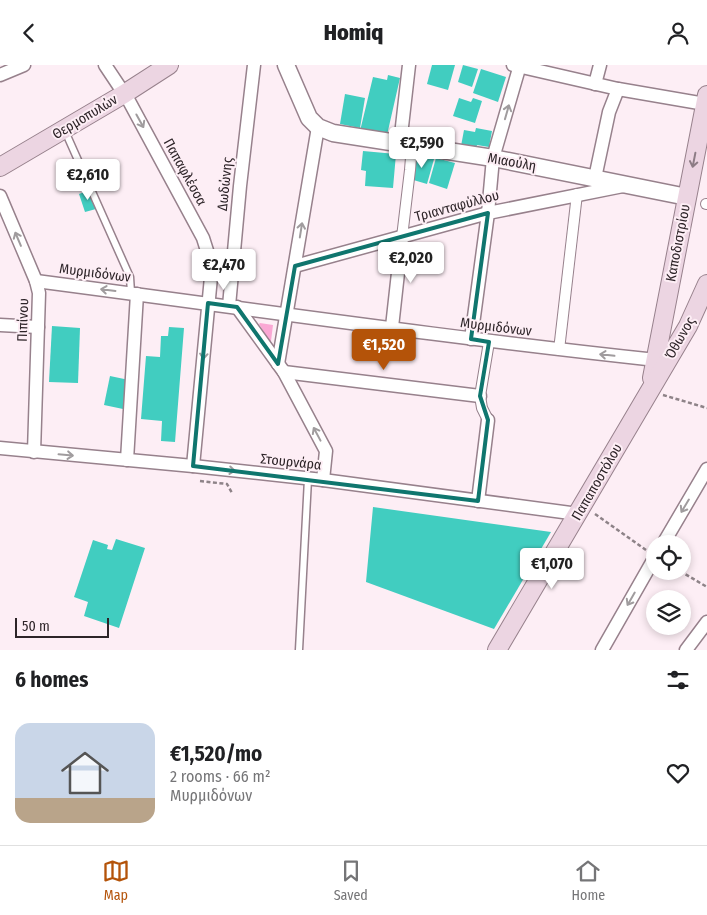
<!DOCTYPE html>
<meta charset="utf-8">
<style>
:root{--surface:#fff;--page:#f6f6f6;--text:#202124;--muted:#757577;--line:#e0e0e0;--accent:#b45309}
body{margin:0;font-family:"Fira Sans Condensed",sans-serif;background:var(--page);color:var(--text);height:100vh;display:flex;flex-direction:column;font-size:19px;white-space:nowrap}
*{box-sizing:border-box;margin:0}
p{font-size:16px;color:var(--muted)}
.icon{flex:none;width:28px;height:28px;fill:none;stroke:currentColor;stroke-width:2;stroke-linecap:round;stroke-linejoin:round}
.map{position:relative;height:585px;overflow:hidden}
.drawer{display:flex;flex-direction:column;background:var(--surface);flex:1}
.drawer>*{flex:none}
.controls{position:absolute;left:646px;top:470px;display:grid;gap:10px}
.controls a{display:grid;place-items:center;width:45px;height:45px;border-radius:50%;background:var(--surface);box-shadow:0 2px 8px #0003;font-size:25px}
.scale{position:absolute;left:15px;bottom:12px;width:94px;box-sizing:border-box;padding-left:5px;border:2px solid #2d2428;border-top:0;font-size:14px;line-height:18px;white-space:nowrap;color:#2d2428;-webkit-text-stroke:4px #fdeef5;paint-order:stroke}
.price{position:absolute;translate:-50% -42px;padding:0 11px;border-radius:5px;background:#fff;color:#222;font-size:16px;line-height:32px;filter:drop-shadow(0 1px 2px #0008)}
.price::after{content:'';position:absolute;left:50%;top:30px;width:15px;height:11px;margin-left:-8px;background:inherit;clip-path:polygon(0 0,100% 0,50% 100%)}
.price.current{background:var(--accent);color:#fff}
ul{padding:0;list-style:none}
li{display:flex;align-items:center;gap:15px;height:125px;padding:0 15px}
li+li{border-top:1px solid var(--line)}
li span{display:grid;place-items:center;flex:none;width:140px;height:100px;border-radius:15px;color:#555}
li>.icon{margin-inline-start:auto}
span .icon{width:60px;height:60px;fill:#fffc;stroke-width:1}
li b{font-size:21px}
h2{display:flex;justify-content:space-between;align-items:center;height:60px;padding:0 15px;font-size:21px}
header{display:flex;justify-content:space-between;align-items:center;height:65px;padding:0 15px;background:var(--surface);font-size:22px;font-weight:800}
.dock{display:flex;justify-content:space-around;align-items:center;height:70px;border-top:1px solid var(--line);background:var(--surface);font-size:14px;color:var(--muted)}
.dock a{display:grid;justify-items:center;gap:2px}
.dock .current{color:var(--accent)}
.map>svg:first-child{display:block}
.green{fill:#faa8d4}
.building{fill:#41cdc0}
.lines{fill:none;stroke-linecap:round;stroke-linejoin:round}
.service-casing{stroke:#97818c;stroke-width:9}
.pedestrian-casing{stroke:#97818c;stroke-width:12}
.minor-casing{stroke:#97818c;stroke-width:15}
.tertiary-casing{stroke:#97818c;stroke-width:19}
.secondary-casing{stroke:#97818c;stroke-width:20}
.path{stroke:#8e8388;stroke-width:2.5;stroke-dasharray:4 2.5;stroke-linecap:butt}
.service{stroke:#fff;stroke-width:6}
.pedestrian{stroke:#fff;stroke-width:10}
.minor{stroke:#fff;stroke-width:12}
.tertiary{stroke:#fff;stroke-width:16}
.secondary{stroke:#ecd5e2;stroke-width:18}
.oneway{stroke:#a09c9e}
.oneway2{stroke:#8c7c85}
.marked{fill:none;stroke:#0f766e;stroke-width:4;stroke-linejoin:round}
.labels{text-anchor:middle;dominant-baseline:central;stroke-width:4;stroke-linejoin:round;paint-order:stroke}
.street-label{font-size:14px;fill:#2d2428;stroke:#fdeef5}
</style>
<header><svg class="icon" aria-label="back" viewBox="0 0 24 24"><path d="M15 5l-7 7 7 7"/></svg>Homiq<svg class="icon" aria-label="person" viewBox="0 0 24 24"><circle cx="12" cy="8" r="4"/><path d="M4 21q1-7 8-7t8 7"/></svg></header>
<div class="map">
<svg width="707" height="585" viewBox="0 0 707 585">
<rect width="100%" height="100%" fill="#fdeef5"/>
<path class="green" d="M260,258L273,260L271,276H269L259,259Z"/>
<g class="building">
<path d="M432,0H455L448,25L427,19Z"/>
<path d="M463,0L478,4L472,22L458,17Z"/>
<path d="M481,4L506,12L498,37L473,28Z"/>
<path d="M388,10L400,13L387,70L360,66L373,12L387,15Z"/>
<path d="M345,29L365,33L360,63L340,59Z"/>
<path d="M459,33L471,37L473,33L482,36L475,58L453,51Z"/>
<path d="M436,63L453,66L450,83L433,80Z"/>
<path d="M476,63L492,66L489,82L477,80L476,84L461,81L464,65L475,67Z"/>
<path d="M363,86L396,89L393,123L365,121L366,106L361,105Z"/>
<path d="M417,90L434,94L427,119L410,114Z"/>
<path d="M436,93L455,98L447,124L429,118Z"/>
<path d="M90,125L96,144L85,147L79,129Z"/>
<path d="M52,261L80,263L78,318L49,317Z"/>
<path d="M169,262L184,263L175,377L161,376L162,356L141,354L146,291L160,292L161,271H168Z"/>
<path d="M110,311L129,315L123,344L104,340Z"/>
<path d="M373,442L551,467L494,564L366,517Z"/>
<path d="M116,474L145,483L119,563L84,551L88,537L74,532L93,475L108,480L107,484L112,485Z"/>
</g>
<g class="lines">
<g class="service-casing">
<g id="service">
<path d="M65,66L130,212L131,228"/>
<path d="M299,585L308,414"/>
</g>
</g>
<g class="pedestrian-casing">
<g id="pedestrian">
<path d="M706,139H707"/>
<path d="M402,172L410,105L412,80"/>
<path d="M559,285L577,129"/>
<path d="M488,355L482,343L480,331L489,277"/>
</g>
</g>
<g class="minor-casing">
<g id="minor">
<path d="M105,0L129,36L203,173L209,192L211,212L193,401"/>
<path d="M513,0L618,24L705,39"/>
<path d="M0,10L24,0"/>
<path d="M595,19L600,0"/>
<path d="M400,79L409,0"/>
<path d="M595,113L609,47L618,24"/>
<path d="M0,131L36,216L39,228L34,387"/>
<path d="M295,201L488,148L623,121"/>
<path d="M36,216C243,243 449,273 656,295"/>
<path d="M229,241L240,121L254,0"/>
<path d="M237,242L284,307L326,386L323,415"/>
<path d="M0,260L38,262"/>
<path d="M392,262L402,172"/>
<path d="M471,274L488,148L493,93L520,0"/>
<path d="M278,299L318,62"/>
<path d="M284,307L480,331"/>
<path d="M0,383L193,401L323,415L578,449"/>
<path d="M127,395L137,229"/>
<path d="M478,436L488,355"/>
<path d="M663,479L707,404"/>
<path d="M602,585L655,492"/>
<path d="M686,585L707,557"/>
</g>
</g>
<g class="tertiary-casing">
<path id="tertiary" d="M286,0L309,53L318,62L333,68L493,93L687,132"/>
</g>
<g class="secondary-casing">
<g id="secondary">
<path d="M0,102L124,29L169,0"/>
<path d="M652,313L707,30"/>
<path d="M497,585L688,261L707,219"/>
</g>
</g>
<g class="path">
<path d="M663,330L707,343"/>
<path d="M200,416L227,419L232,428"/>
<path d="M595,449L646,485"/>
<path d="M680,506L707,522"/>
</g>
<use href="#service" class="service"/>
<use href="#pedestrian" class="pedestrian"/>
<use href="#minor" class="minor"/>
<use href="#tertiary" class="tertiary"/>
<use href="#secondary" class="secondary"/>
</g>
<defs><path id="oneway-shaft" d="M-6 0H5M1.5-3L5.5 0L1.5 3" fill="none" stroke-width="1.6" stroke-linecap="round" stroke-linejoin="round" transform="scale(1.25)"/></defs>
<g class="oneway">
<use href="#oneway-shaft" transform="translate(507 47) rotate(-74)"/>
<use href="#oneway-shaft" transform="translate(140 56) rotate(61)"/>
<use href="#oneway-shaft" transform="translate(301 165) rotate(-81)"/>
<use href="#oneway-shaft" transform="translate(18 174) rotate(-113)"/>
<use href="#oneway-shaft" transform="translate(108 225) rotate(-173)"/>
<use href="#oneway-shaft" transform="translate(204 287) rotate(95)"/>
<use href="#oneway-shaft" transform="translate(607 290) rotate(-174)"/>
<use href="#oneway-shaft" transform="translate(317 369) rotate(-118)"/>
<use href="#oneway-shaft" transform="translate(66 390) rotate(5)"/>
<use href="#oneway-shaft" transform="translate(228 405) rotate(6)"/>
<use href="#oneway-shaft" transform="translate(685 441) rotate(121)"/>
<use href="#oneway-shaft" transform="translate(631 534) rotate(120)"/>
</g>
<use class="oneway2" href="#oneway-shaft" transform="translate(694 95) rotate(101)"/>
<path class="marked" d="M488,148L471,274L489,277L480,331L488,355L478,436L193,401L208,238L237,242L278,299L295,201Z"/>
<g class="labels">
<g class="street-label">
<text transform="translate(85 52) rotate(-31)">Θερμοπυλών</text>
<text transform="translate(512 97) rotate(10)">Μιαούλη</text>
<text transform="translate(185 107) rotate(61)">Παπαφλέσσα</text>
<text transform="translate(225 119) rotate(-84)">Δωδώνης</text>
<text transform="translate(457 141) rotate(-15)">Τριανταφύλλου</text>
<text transform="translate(678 178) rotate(-79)">Καποδιστρίου</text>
<text transform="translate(95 208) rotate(7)">Μυρμιδόνων</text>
<text transform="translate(23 255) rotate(-88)">Πιπίνου</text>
<text transform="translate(496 262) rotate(7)">Μυρμιδόνων</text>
<text transform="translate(680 273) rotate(-60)">Όθωνος</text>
<text transform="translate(291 397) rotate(6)">Στουρνάρα</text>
<text transform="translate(597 417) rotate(-60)">Παπαποστόλου</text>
</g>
</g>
</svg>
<div class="controls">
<a><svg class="icon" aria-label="locate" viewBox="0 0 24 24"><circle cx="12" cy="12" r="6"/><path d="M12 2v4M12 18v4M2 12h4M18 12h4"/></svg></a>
<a><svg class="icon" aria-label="layers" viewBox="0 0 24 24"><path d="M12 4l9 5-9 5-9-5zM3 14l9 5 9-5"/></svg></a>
</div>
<div class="scale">50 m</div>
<b class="price" style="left:422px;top:104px">€2,590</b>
<b class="price" style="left:88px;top:136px">€2,610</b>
<b class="price" style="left:411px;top:219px">€2,020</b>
<b class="price" style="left:224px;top:226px">€2,470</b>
<b class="price current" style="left:384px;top:306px">€1,520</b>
<b class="price" style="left:552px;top:525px">€1,070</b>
</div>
<section class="drawer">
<h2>6 homes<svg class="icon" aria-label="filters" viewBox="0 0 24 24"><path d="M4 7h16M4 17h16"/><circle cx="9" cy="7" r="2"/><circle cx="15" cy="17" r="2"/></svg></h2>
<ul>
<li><span style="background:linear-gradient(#c9d6e8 75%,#b9a48a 0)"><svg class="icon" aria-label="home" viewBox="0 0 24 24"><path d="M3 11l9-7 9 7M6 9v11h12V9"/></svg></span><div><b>€1,520/mo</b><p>2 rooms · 66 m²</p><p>Μυρμιδόνων</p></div><svg class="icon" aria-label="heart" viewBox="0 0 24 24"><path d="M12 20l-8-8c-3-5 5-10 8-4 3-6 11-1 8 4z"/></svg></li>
</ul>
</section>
<nav class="dock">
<a class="current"><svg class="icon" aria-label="map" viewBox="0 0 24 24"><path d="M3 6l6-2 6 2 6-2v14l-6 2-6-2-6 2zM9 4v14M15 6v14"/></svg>Map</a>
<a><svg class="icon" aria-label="saved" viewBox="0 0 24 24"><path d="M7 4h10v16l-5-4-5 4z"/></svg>Saved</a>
<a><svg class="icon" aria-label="home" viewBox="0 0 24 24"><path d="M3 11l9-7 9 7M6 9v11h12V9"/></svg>Home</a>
</nav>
